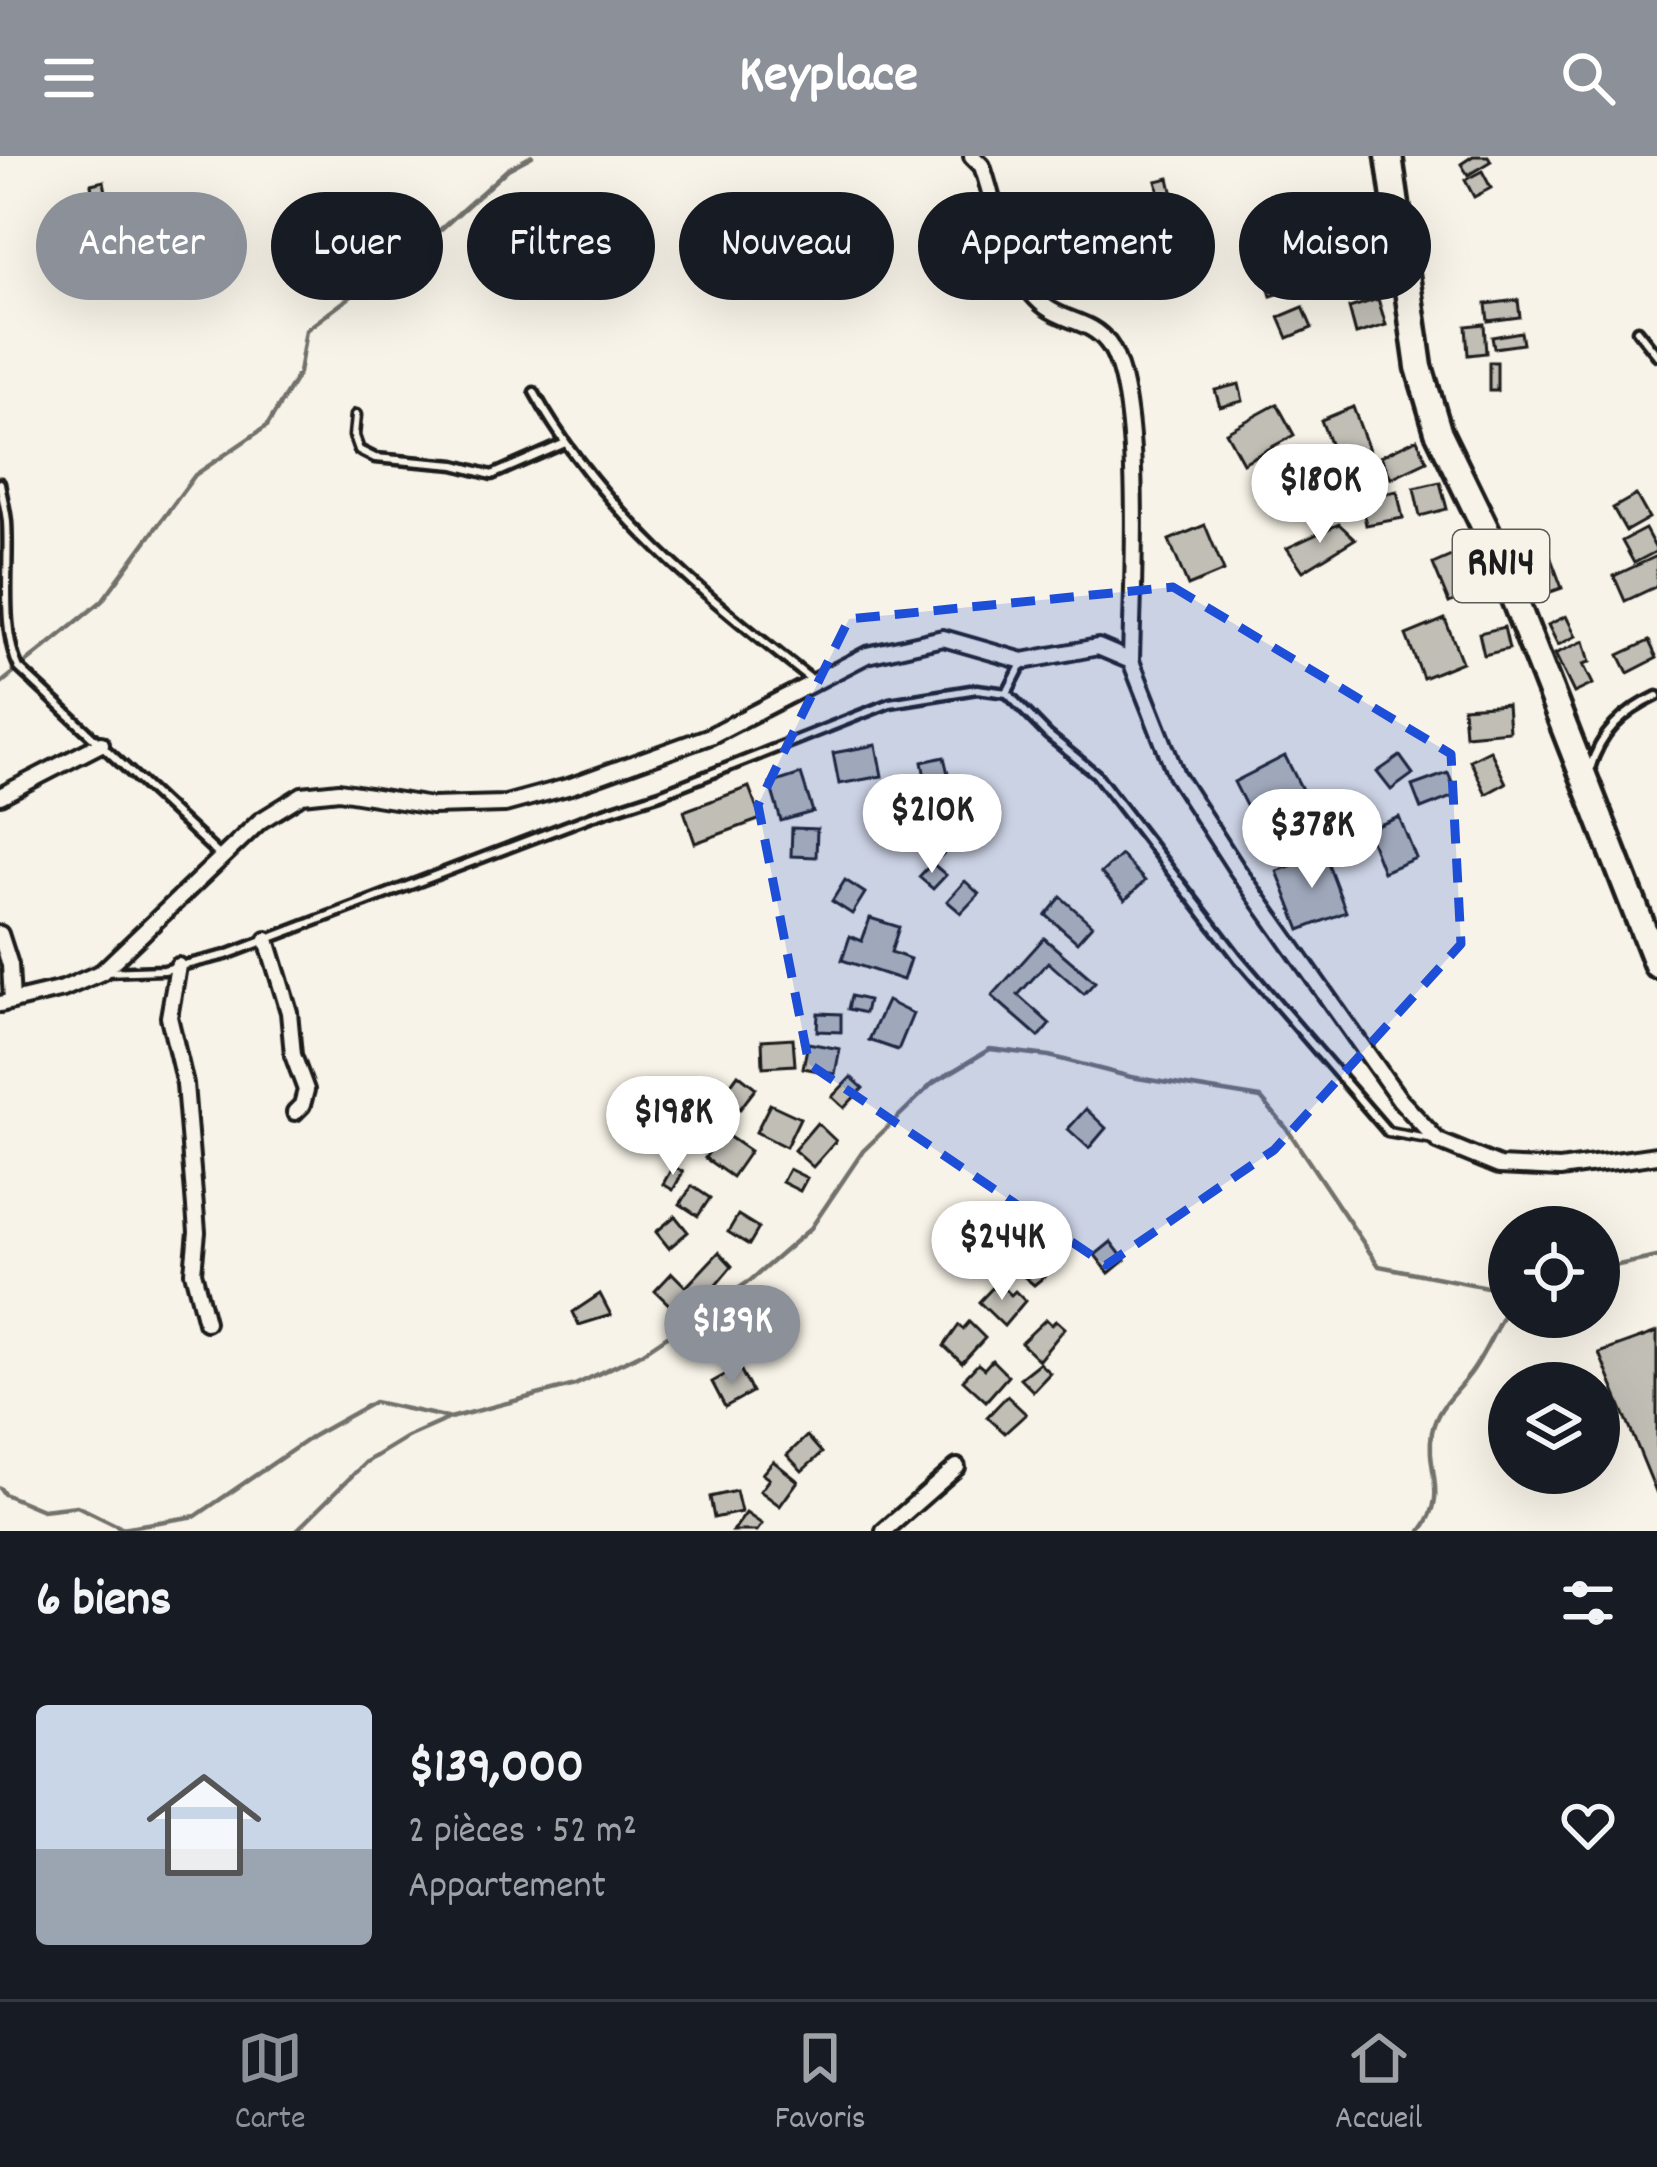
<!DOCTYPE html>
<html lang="fr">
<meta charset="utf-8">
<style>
:root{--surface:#171b24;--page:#242831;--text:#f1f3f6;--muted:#9ea1a6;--line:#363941;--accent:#8c9099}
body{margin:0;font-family:Dekko,sans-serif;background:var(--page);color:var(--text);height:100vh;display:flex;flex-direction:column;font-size:45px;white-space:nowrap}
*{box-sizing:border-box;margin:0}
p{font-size:39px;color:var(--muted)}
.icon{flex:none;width:66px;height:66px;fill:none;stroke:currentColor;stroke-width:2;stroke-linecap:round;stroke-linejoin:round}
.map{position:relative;height:1375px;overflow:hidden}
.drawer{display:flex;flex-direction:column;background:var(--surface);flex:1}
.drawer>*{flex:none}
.hud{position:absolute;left:36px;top:36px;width:1587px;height:108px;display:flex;gap:24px}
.fabs{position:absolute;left:1488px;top:1050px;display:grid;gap:24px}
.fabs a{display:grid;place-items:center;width:132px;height:132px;border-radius:50%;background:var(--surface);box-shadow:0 12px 48px #0002;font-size:60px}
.price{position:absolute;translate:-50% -102px;padding:0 27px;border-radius:42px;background:#fff;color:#222;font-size:39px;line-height:78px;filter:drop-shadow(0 3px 6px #0008)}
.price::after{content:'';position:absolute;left:50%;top:72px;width:36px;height:27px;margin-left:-18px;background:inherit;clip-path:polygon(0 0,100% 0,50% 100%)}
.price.current{background:var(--accent);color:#fff}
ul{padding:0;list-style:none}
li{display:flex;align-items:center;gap:36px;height:300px;padding:0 36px}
li span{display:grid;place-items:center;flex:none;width:336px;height:240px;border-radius:12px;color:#555}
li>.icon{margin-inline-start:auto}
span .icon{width:144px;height:144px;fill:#fffc;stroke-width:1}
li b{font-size:51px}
h2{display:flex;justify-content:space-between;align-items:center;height:144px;padding:0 36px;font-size:51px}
.tag{padding:0 42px;border-radius:54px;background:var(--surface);box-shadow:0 12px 48px #0002;font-size:42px;line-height:108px}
.tag.current{background:var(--accent);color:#fff}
header{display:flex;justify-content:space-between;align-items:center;height:156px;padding:0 36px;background:var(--accent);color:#fff;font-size:54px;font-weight:700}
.dock{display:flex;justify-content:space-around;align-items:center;height:168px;border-top:3px solid var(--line);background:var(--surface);font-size:33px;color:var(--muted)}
.dock a{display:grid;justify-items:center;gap:6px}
.dock .current{color:var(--accent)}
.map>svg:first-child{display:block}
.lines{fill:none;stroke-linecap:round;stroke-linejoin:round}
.stream{stroke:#72716c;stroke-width:4.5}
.building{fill:#c0beb5;stroke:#1c1c1c;stroke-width:3}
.lane-casing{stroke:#1c1c1c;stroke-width:15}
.street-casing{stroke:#1c1c1c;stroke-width:22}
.highway-casing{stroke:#1c1c1c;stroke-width:33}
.lane{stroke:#f7f3e8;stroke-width:6}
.street{stroke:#f7f3e8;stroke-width:14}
.highway{stroke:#f7f3e8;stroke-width:24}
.marked{fill:#1d4ed8;fill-opacity:0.2;stroke:#1d4ed8;stroke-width:9;stroke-dasharray:24 15;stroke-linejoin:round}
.labels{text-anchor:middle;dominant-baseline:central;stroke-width:10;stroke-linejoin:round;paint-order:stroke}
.shield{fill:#f7f3e8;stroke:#5e5c59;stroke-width:3}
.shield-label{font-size:42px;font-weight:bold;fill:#1c1c1c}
</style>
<header><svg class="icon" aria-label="menu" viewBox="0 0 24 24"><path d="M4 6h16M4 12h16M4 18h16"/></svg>Keyplace<svg class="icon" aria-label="search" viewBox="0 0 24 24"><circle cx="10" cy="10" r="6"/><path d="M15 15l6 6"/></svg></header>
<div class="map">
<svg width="1657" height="1375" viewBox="0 0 1657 1375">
<rect width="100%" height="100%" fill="#f7f3e8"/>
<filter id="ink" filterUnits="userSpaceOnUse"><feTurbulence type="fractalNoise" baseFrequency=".00833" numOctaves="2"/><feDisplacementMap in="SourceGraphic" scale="24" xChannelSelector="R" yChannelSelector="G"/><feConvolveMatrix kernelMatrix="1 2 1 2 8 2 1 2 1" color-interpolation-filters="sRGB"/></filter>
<g filter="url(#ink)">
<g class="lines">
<g class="stream">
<path d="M0,528L102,445L195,319L267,270L299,217L306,174L440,74L508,13L532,0"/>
<path d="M1599,1113L1657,1101"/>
<path d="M0,1332L4,1338L42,1354L77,1350L122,1372L196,1360L313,1280L374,1246L450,1262"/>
<path d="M296,1375L366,1306L407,1281L450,1262L575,1229L642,1197L751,1124L811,1072L863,995L933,927L990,893L1049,900L1131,921L1261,942L1287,973L1379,1110L1497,1133L1509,1130"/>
<path d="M1421,1375C1450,1337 1425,1315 1432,1276C1437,1249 1458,1236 1473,1214C1487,1193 1497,1170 1509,1148"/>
</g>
</g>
<g class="building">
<path d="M1473,0H1488L1491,5L1468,19L1461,8Z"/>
<path d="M1482,15L1491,32L1474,41L1465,24Z"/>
<path d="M1169,22L1173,39L1161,43L1156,25Z"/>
<path d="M104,25L108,47L94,49L91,28Z"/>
<path d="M1145,62L1167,104L1138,119L1117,77Z"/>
<path d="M1355,92L1361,112L1347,117L1340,97Z"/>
<path d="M1308,97L1316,126L1271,140L1262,111Z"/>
<path d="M1378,143L1386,169L1356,178L1349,152Z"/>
<path d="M1518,144L1520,161L1488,165L1486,148Z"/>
<path d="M1303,151L1312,172L1288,182L1279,161Z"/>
<path d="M1484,168L1486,197L1468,199L1466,170Z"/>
<path d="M1521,176L1523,188L1494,192L1492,181Z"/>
<rect x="1489" y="206" width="8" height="29"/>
<path d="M1239,228L1243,245L1220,251L1215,234Z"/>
<path d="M1277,248L1294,279L1243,307L1226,276Z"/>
<path d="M1353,251L1369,294L1337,306L1321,264Z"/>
<path d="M1417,283L1427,305L1391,322L1381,300Z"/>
<path d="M1321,321L1335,355L1314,363L1301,328Z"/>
<path d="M1440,326L1447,353L1420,360L1414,332Z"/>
<path d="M1397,335L1403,362L1366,369L1361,343Z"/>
<path d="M1636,339L1649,362L1626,375L1613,352Z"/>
<path d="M1339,368L1355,383L1303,415L1287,392Z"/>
<path d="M1205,369L1224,415L1188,430L1169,384Z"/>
<path d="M1645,373L1657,395L1634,407L1622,385Z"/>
<path d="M1465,394L1481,433L1449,447L1433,408Z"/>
<path d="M1549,397L1562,432L1533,442L1520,407Z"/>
<path d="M1657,400V430L1625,445L1614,420Z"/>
<path d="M1566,460L1576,480L1558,489L1548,469Z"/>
<path d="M1445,463L1462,506L1423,522L1406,479Z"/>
<path d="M1504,471L1509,493L1484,499L1479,477Z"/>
<path d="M1584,485L1590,506L1583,508L1593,528L1574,537L1555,498Z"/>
<path d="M1649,485L1657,502L1628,517L1619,499Z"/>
<path d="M1507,548L1509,575L1465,579L1463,551Z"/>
<path d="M876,589L882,620L839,628L833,597Z"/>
<path d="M1490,594L1506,627L1486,638L1470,604Z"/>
<path d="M1285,600L1321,671L1270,697L1234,626Z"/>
<path d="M1400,600L1413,618L1391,634L1377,616Z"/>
<path d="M944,601L950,626L927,631L922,606Z"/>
<path d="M1448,617L1457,639L1421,653L1412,630Z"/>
<path d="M801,618L813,656L781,665L770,628Z"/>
<path d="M749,631L761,663L695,687L684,655Z"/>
<path d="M903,657L905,682L883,684L881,660Z"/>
<path d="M1399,661L1416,702L1383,716L1367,674Z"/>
<path d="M946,668L960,681L941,700L927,686Z"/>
<path d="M792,672L817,673L816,701L791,700Z"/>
<path d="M1324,697L1346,756L1300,774L1277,715Z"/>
<path d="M1121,699L1145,725L1125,744L1101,717Z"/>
<path d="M932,707L946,719L933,733L919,721Z"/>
<path d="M845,724L865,737L852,758L832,745Z"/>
<path d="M965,725L979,738L961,757L947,745Z"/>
<path d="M1061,741L1092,769L1077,786L1046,759Z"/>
<path d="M870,762L899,771L891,796L910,803L903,824L842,804L850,780L862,785Z"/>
<path d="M1044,782L1095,826L1084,838L1048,806L1018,839L1050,868L1039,881L992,840Z"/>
<path d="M851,840L868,844L865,857L848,853Z"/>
<path d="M887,845L913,858L898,894L869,884Z"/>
<path d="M818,857L841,858V876L817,875Z"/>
<path d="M793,882L795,909L763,911L762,884Z"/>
<path d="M808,887L840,893L835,918L803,912Z"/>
<path d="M738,918L756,932L740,953L722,940Z"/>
<path d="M851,921L863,932L844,952L832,941Z"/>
<path d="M770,948L800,962L786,991L756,976Z"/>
<path d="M1086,953L1106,972L1089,992L1068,973Z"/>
<path d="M817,967L836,985L813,1011L794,994Z"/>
<path d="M722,976L750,995L732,1021L705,1002Z"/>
<path d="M673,1010L683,1016L673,1034L663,1028Z"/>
<path d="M789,1013L807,1022L800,1035L782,1026Z"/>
<path d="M692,1030L710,1042L698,1060L680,1048Z"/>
<path d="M738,1059L759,1072L749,1089L728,1076Z"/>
<path d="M675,1060L688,1076L669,1092L656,1076Z"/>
<path d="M1111,1086L1125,1104L1109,1117L1095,1099Z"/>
<path d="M1034,1093L1055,1112L1034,1129L1015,1113Z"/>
<path d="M719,1096L732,1110L700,1148L692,1140L677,1156L655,1135L672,1117L686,1131Z"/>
<path d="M998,1126L1011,1139L1015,1135L1025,1145L1004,1170L979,1146Z"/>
<path d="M600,1138L611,1159L579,1169L573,1156Z"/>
<path d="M1046,1163L1052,1169L1056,1164L1065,1172L1039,1204L1021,1187Z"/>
<path d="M969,1166L985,1182L962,1207L944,1190L959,1169L963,1173Z"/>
<path d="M1657,1176V1338L1599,1197Z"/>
<path d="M992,1204L1008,1220L986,1245L963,1224L978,1208L984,1213Z"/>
<path d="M1039,1207L1050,1217L1033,1235L1020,1222Z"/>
<path d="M739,1211L752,1236L725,1251L712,1226Z"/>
<path d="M1007,1240L1026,1258L1005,1277L987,1261Z"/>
<path d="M807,1280L822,1297L802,1315L787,1299Z"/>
<path d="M773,1305L798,1325L780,1350L760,1335L769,1323L762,1318Z"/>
<path d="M736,1335L741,1356L714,1362L710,1341Z"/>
<path d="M746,1357L762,1368L757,1375H733Z"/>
</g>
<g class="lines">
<g class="lane-casing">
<g id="lane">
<path d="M1637,174L1657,199"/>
<path d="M534,236C600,355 706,441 812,524"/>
<path d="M356,259L354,280L359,294L375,302L455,309L492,319L563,288"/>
<path d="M0,327C2,340 6,353 7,366C10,409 0,474 19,512L220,700"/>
<path d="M1007,537L1022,508"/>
<path d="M1590,613C1600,577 1623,556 1657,540"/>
<path d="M104,816L164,814L226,799L592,660L660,638L890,547L977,533L1007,537L1048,579L1096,618L1238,802L1388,976L1434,984"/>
</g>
</g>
<g class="street-casing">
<g id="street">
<path d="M972,0L982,10C997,54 1007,122 1046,151C1066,166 1092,165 1108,187C1145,237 1132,437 1131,505"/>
<path d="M0,640L101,588"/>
<path d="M0,778L10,809L12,845"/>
<path d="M267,784L289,856L293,899L306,934L302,949L295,956"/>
<path d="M178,810L169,861L185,928L197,1076L193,1116L206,1166"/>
<path d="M0,848L63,833L102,816L260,665L302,639L339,635L431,650L505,648L571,630L710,580L867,499L943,482L1023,505L1098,491L1131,505L1176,619L1236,712L1400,944L1438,985L1499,1010L1560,1013L1657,999"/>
<path d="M884,1375L957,1311"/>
</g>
</g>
<g class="highway-casing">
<path id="highway" d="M1389,0L1419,211L1438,275L1492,386L1657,809"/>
</g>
<use href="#lane" class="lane"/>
<use href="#street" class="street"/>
<use href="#highway" class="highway"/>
</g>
</g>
<path class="marked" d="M1173,431L1451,598L1461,788L1274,994L1106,1109L809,908L758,649L849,463Z"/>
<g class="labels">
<rect class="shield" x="1453" y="374" width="96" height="72" rx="9"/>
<g class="shield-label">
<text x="1501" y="410">RN14</text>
</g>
</g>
</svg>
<div class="fabs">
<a><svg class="icon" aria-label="locate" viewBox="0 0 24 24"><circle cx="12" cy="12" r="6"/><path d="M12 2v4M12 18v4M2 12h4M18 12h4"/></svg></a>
<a><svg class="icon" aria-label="layers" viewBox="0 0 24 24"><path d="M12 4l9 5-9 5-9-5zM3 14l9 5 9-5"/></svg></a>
</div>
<b class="price" style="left:1320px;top:390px">$180K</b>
<b class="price" style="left:932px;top:720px">$210K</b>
<b class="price" style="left:1312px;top:735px">$378K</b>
<b class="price" style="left:673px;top:1022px">$198K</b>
<b class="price" style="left:1002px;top:1147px">$244K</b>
<b class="price current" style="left:732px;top:1231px">$139K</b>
<div class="hud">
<a class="tag current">Acheter</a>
<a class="tag">Louer</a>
<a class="tag">Filtres</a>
<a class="tag">Nouveau</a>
<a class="tag">Appartement</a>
<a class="tag">Maison</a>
</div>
</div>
<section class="drawer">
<h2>6 biens<svg class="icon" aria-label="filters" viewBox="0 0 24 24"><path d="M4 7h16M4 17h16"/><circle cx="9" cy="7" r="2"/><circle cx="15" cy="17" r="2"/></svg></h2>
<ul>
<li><span style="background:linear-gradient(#c9d6e8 60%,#9aa5b1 0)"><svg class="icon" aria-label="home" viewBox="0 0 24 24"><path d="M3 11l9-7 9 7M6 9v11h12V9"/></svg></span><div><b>$139,000</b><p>2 pièces · 52 m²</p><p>Appartement</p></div><svg class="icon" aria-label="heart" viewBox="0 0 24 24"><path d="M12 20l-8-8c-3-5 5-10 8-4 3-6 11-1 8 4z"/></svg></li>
</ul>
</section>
<nav class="dock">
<a class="current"><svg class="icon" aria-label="map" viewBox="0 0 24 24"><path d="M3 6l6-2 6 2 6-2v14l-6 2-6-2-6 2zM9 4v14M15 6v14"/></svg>Carte</a>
<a><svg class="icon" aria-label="saved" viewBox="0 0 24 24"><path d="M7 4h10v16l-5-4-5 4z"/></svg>Favoris</a>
<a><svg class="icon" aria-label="home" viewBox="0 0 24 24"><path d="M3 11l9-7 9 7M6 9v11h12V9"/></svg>Accueil</a>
</nav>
